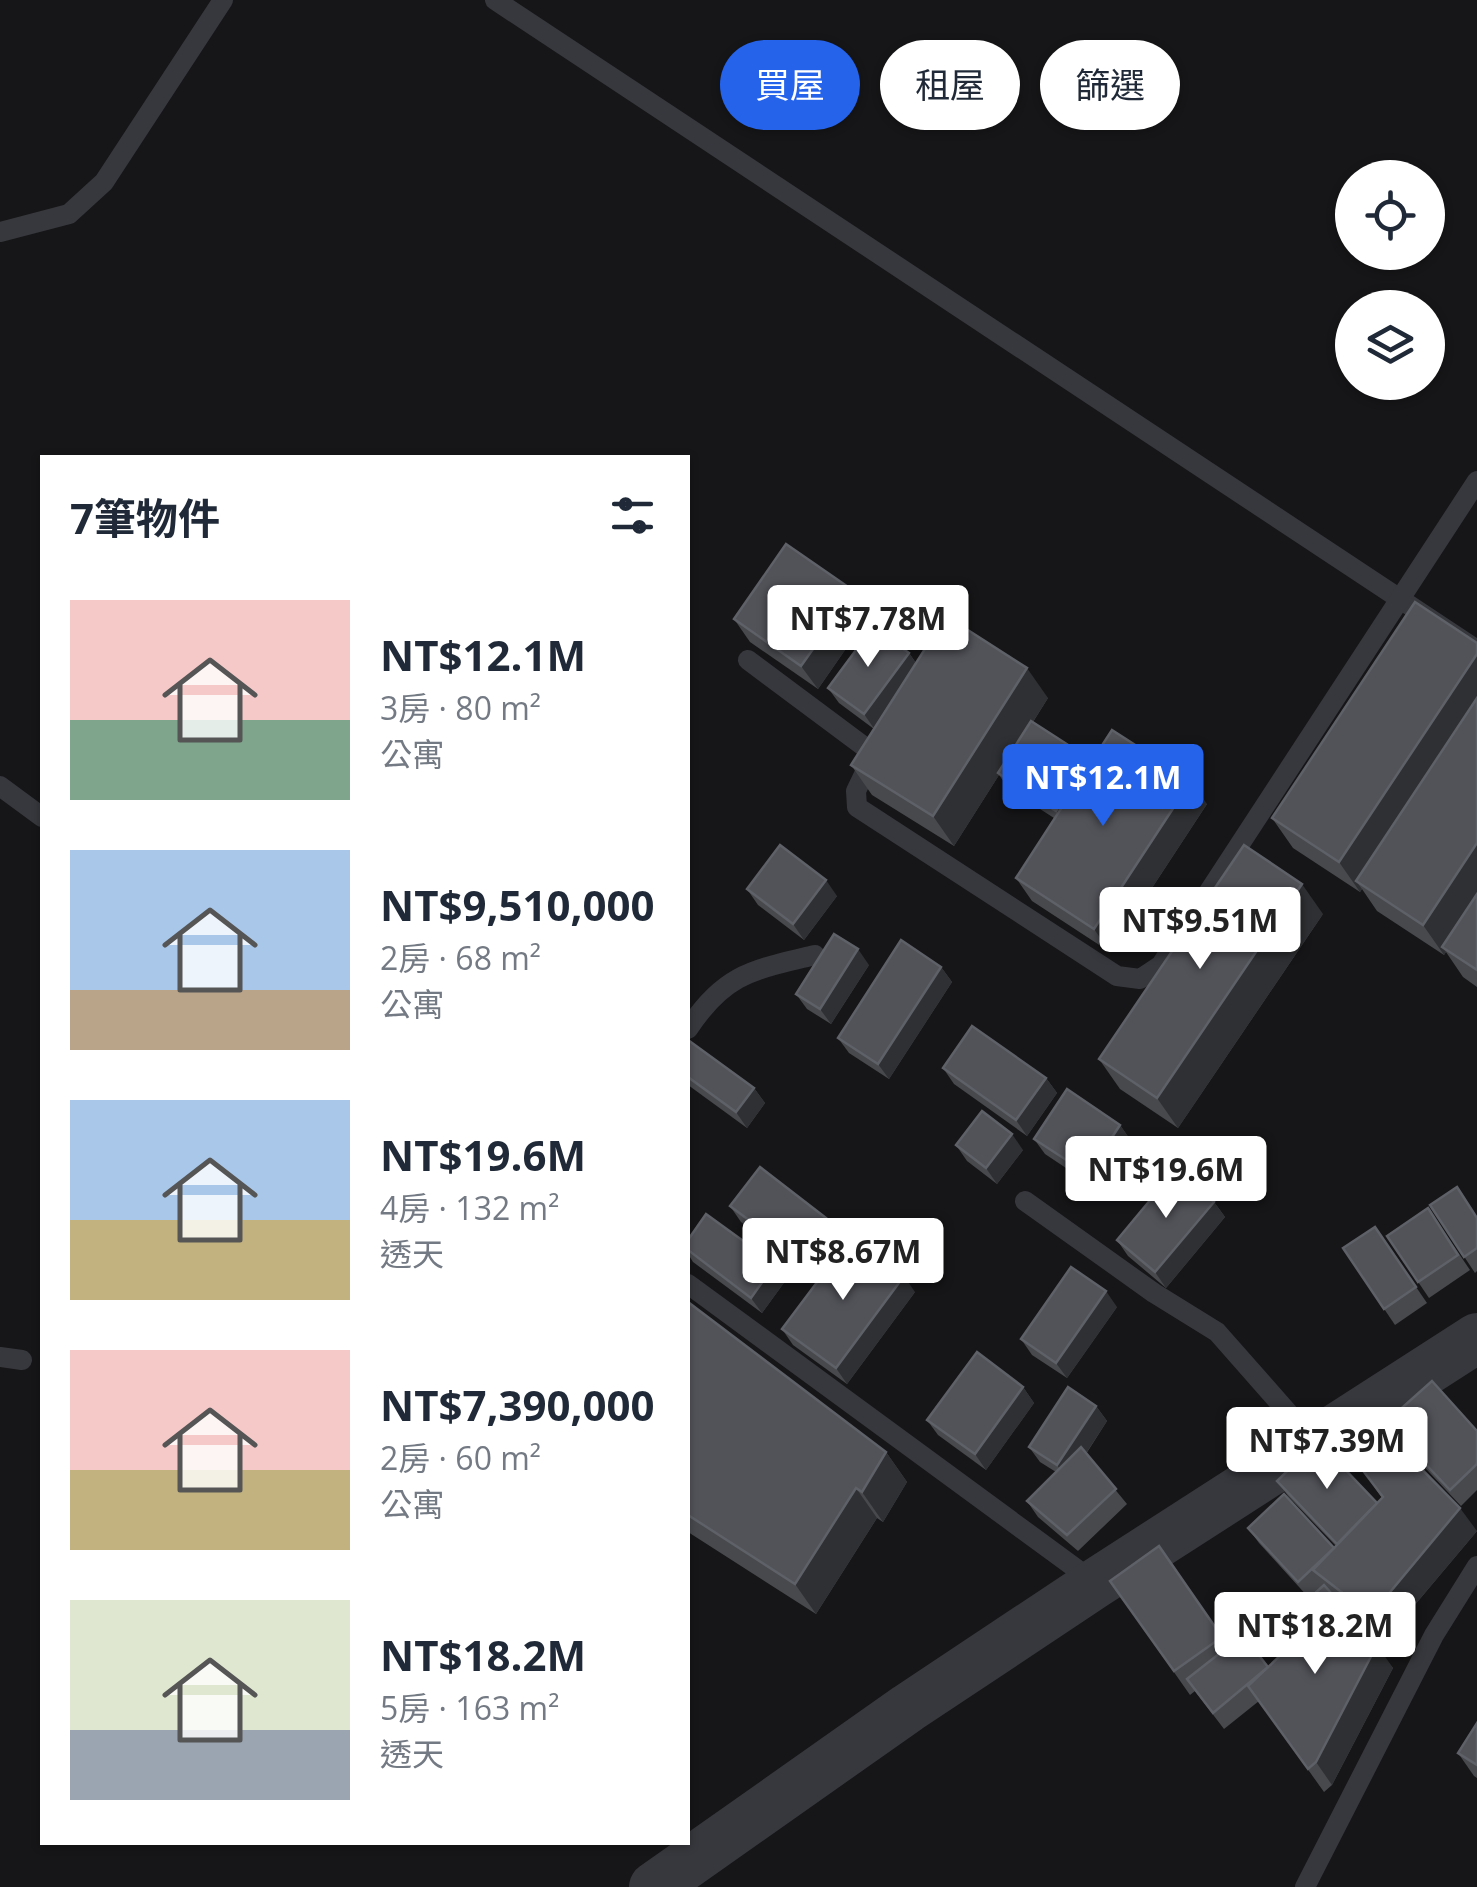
<!DOCTYPE html>
<html lang="zh-TW">
<meta charset="utf-8">
<style>
:root{--surface:#fff;--page:#f2f2f3;--text:#1f2937;--muted:#747a83;--accent:#2563eb}
body{margin:0;font-family:"Open Sans","Noto Sans TC",sans-serif;background:var(--page);color:var(--text);height:100vh;display:flex;flex-direction:column;font-size:38px;white-space:nowrap}
*{box-sizing:border-box;margin:0}
p{font-size:32px;color:var(--muted)}
.icon{flex:none;width:55px;height:55px;fill:none;stroke:currentColor;stroke-width:2;stroke-linecap:round;stroke-linejoin:round}
.map{position:relative;flex:1;overflow:hidden}
.drawer{position:absolute;left:40px;top:455px;width:650px;height:1390px;display:flex;flex-direction:column;background:var(--surface);border-radius:0px;box-shadow:0 2px 8px #0004}
.drawer>*{flex:none}
.hud{position:absolute;left:720px;top:40px;width:605px;height:90px;display:flex;gap:20px}
.fabs{position:absolute;left:1335px;top:160px;display:grid;gap:20px}
.fabs a{display:grid;place-items:center;width:110px;height:110px;border-radius:50%;background:var(--surface);box-shadow:0 2px 8px #0004;font-size:50px}
.price{position:absolute;translate:-50% -85px;padding:0 22px;border-radius:10px;background:#fff;color:#222;font-size:32px;line-height:65px;filter:drop-shadow(0 2px 5px #0008)}
.price::after{content:'';position:absolute;left:50%;top:60px;width:30px;height:22px;margin-left:-15px;background:inherit;clip-path:polygon(0 0,100% 0,50% 100%)}
.price.selected{background:var(--accent);color:#fff}
ul{padding:0;list-style:none}
li{display:flex;align-items:center;gap:30px;height:250px;padding:0 30px}
li span{display:grid;place-items:center;flex:none;width:280px;height:200px;border-radius:0px;color:#555}
li>.icon{margin-inline-start:auto}
span .icon{width:120px;height:120px;fill:#fffc;stroke-width:1}
li b{font-size:42px}
h2{display:flex;justify-content:space-between;align-items:center;height:120px;padding:0 30px;font-size:42px}
.chip{padding:0 35px;border-radius:45px;background:var(--surface);box-shadow:0 2px 8px #0004;font-size:35px;line-height:90px}
.chip.selected{background:var(--accent);color:#fff}
.map>svg:first-child{display:block}
.lines{fill:none;stroke-linecap:round;stroke-linejoin:round}
.service{stroke:#37383d;stroke-width:20}
.tertiary{stroke:#37383d;stroke-width:50}
.wall{fill:#47494d}
.shaded-wall{fill:#2f3033}
.building{fill:#525359;stroke:#5f6168;stroke-width:2.5}
</style>
<div class="map">
<svg width="1477" height="1887" viewBox="0 0 1477 1887">
<rect width="100%" height="100%" fill="#161618"/>
<g class="lines">
<g class="service">
<path d="M495,0L1477,650"/>
<path d="M0,232L69,214L104,182L223,0"/>
<path d="M748,660L866,748L871,760L856,791L857,807L1117,976L1140,979L1161,965L1477,481"/>
<path d="M0,786L42,817"/>
<path d="M688,1029C725,973 753,970 815,955"/>
<path d="M1025,1201L1154,1293L1217,1332L1313,1441"/>
<path d="M688,1284L1093,1581"/>
<path d="M0,1357L22,1360"/>
<path d="M1305,1887L1434,1635L1477,1566"/>
</g>
<path class="tertiary" d="M654,1887L908,1708L1096,1583L1477,1338"/>
</g>
<g class="wall">
<path d="M854,591L870,614L818,689L750,642L734,619Z"/>
<path d="M1477,643V987L1463,977L1446,952L1444,955L1377,911L1362,889L1360,892L1293,848L1272,818Z"/>
<path d="M909,653L916,663L1048,698L1033,722L1091,761L1207,804L1110,952L1032,901L1016,878L1054,818L1009,789L999,775L954,846L872,795L851,765L874,729L839,703L828,688Z"/>
<path d="M747,889L837,896L804,940L758,905Z"/>
<path d="M1323,914L1178,1128L1120,1089L1099,1059Z"/>
<path d="M869,965L831,1024L807,1009L796,994Z"/>
<path d="M941,967L952,982L889,1079L849,1053L838,1038Z"/>
<path d="M688,1040L754,1088L765,1103L747,1128L688,1085Z"/>
<path d="M943,1068L1046,1078L1057,1093L1027,1136L954,1084Z"/>
<path d="M1120,1125L1131,1141L1099,1190L1045,1154L1034,1139Z"/>
<path d="M956,1145L1023,1150L997,1184L967,1161Z"/>
<path d="M1214,1202L1225,1217L1166,1288L1128,1256L1117,1240Z"/>
<path d="M1430,1205L1477,1217V1271L1475,1273Z"/>
<path d="M730,1206L826,1218L837,1233L808,1272L741,1222Z"/>
<path d="M1428,1208L1470,1270L1429,1298L1387,1236Z"/>
<path d="M1375,1227L1427,1303L1395,1325L1343,1248Z"/>
<path d="M688,1240L775,1264L786,1280L762,1313L693,1262L688,1254Z"/>
<path d="M915,1292L847,1384L793,1345L782,1329Z"/>
<path d="M688,1302L886,1452L907,1482L883,1522L877,1518L816,1614L688,1532Z"/>
<path d="M1117,1307L1067,1378L1032,1355L1021,1339Z"/>
<path d="M1023,1387L1034,1403L986,1470L938,1435L927,1420Z"/>
<path d="M1096,1406L1107,1421L1086,1454L1127,1504L1078,1551L1038,1517L1027,1501L1056,1472L1040,1462L1029,1447Z"/>
<path d="M1386,1422L1477,1431V1490L1461,1506L1397,1438Z"/>
<path d="M1364,1472L1477,1531L1387,1638L1336,1599L1393,1668L1332,1785L1324,1792L1259,1701L1224,1729L1195,1691L1190,1695L1110,1581L1159,1546L1229,1646L1268,1667L1316,1623L1302,1605L1309,1598L1259,1543L1248,1528L1334,1548L1336,1546L1288,1496L1277,1481L1377,1503L1382,1498Z"/>
<path d="M1477,1723V1778L1474,1776L1458,1753Z"/>
</g>
<g class="shaded-wall">
<path d="M854,591L870,614L818,689L801,666Z"/>
<path d="M909,653L920,669L875,730L864,714Z"/>
<path d="M1477,654V715L1356,881L1362,889L1360,892L1339,862Z"/>
<path d="M1027,668L1048,698L954,846L933,816Z"/>
<path d="M1090,759L1101,774L1067,827L1056,811Z"/>
<path d="M1191,781L1207,804L1110,952L1094,929Z"/>
<path d="M1477,843V905L1442,947L1446,952L1444,955L1423,925Z"/>
<path d="M826,880L837,896L804,940L793,924Z"/>
<path d="M1302,884L1323,914L1178,1128L1157,1098Z"/>
<path d="M858,949L869,965L831,1024L820,1009Z"/>
<path d="M941,967L952,982L889,1079L878,1064Z"/>
<path d="M1046,1078L1057,1093L1027,1136L1016,1120Z"/>
<path d="M754,1088L765,1103L747,1128L736,1112Z"/>
<path d="M1120,1125L1131,1141L1099,1190L1088,1174Z"/>
<path d="M1012,1134L1023,1150L997,1184L986,1168Z"/>
<path d="M1214,1202L1225,1217L1166,1288L1155,1272Z"/>
<path d="M826,1218L837,1233L808,1272L797,1256Z"/>
<path d="M775,1264L786,1280L762,1313L751,1298Z"/>
<path d="M904,1276L915,1292L847,1384L836,1368Z"/>
<path d="M1106,1291L1117,1307L1067,1378L1056,1363Z"/>
<path d="M1023,1387L1034,1403L986,1470L975,1454Z"/>
<path d="M1096,1406L1107,1421L1068,1481L1057,1465Z"/>
<path d="M886,1452L907,1482L883,1522L862,1492Z"/>
<path d="M856,1488L877,1518L816,1614L795,1584Z"/>
<path d="M1460,1508L1477,1531L1387,1638L1371,1615Z"/>
<path d="M1377,1645L1393,1668L1332,1785L1316,1762Z"/>
</g>
<g class="building">
<path d="M786,544L854,591L801,666L734,619Z"/>
<path d="M1415,602L1477,643V654L1339,862L1272,818Z"/>
<path d="M946,616L1027,668L933,816L851,765Z"/>
<path d="M873,627L909,653L864,714L828,688Z"/>
<path d="M1477,698V843L1423,925L1356,881Z"/>
<path d="M1031,721L1090,759L1056,811L998,773Z"/>
<path d="M1112,730L1191,781L1094,929L1016,878Z"/>
<path d="M780,845L826,880L793,924L747,889Z"/>
<path d="M1244,845L1302,884L1157,1098L1099,1059Z"/>
<path d="M1477,894V970L1442,947Z"/>
<path d="M834,934L858,949L820,1009L796,994Z"/>
<path d="M901,940L941,967L878,1064L838,1038Z"/>
<path d="M972,1026L1046,1078L1016,1120L943,1068Z"/>
<path d="M688,1040L754,1088L736,1112L688,1077Z"/>
<path d="M1067,1089L1120,1125L1088,1174L1034,1139Z"/>
<path d="M982,1111L1012,1134L986,1168L956,1145Z"/>
<path d="M760,1167L826,1218L797,1256L730,1206Z"/>
<path d="M1176,1169L1214,1202L1155,1272L1117,1240Z"/>
<path d="M1457,1187L1477,1218V1248L1464,1257L1430,1205Z"/>
<path d="M1428,1208L1458,1255L1418,1282L1387,1236Z"/>
<path d="M706,1214L775,1264L751,1298L688,1250V1240Z"/>
<path d="M1375,1227L1416,1287L1384,1309L1343,1248Z"/>
<path d="M851,1237L904,1276L836,1368L782,1329Z"/>
<path d="M1071,1267L1106,1291L1056,1363L1021,1339Z"/>
<path d="M688,1302L886,1452L862,1492L856,1488L795,1584L688,1515Z"/>
<path d="M977,1352L1023,1387L975,1454L927,1420Z"/>
<path d="M1432,1381L1477,1431V1464L1450,1490L1386,1422Z"/>
<path d="M1068,1387L1096,1406L1057,1465L1029,1447Z"/>
<path d="M1318,1441L1377,1503L1337,1544L1277,1481Z"/>
<path d="M1395,1442L1460,1508L1371,1615L1313,1570L1383,1497L1364,1472Z"/>
<path d="M1081,1447L1116,1489L1067,1535L1027,1501Z"/>
<path d="M1284,1494L1334,1548L1298,1582L1248,1528Z"/>
<path d="M1159,1546L1222,1637L1174,1671L1110,1581Z"/>
<path d="M1324,1585L1377,1645L1316,1762L1308,1769L1248,1686L1317,1621L1302,1605Z"/>
<path d="M1243,1635L1268,1667L1213,1713L1187,1679Z"/>
<path d="M1477,1723V1765L1458,1753Z"/>
</g>
</svg>
<div class="fabs">
<a><svg class="icon" aria-label="locate" viewBox="0 0 24 24"><circle cx="12" cy="12" r="6"/><path d="M12 2v4M12 18v4M2 12h4M18 12h4"/></svg></a>
<a><svg class="icon" aria-label="layers" viewBox="0 0 24 24"><path d="M12 4l9 5-9 5-9-5zM3 14l9 5 9-5"/></svg></a>
</div>
<b class="price" style="left:868px;top:670px">NT$7.78M</b>
<b class="price selected" style="left:1103px;top:829px">NT$12.1M</b>
<b class="price" style="left:1200px;top:972px">NT$9.51M</b>
<b class="price" style="left:1166px;top:1221px">NT$19.6M</b>
<b class="price" style="left:843px;top:1303px">NT$8.67M</b>
<b class="price" style="left:1327px;top:1492px">NT$7.39M</b>
<b class="price" style="left:1315px;top:1677px">NT$18.2M</b>
<div class="hud">
<a class="chip selected">買屋</a>
<a class="chip">租屋</a>
<a class="chip">篩選</a>
</div>
<section class="drawer">
<h2>7筆物件<svg class="icon" aria-label="filters" viewBox="0 0 24 24"><path d="M4 7h16M4 17h16"/><circle cx="9" cy="7" r="2"/><circle cx="15" cy="17" r="2"/></svg></h2>
<ul>
<li><span style="background:linear-gradient(#f6c9c9 60%,#7fa58c 0)"><svg class="icon" aria-label="home" viewBox="0 0 24 24"><path d="M3 11l9-7 9 7M6 9v11h12V9"/></svg></span><div><b>NT$12.1M</b><p>3房 · 80 m²</p><p>公寓</p></div></li>
<li><span style="background:linear-gradient(#a9c7e8 70%,#b9a48a 0)"><svg class="icon" aria-label="home" viewBox="0 0 24 24"><path d="M3 11l9-7 9 7M6 9v11h12V9"/></svg></span><div><b>NT$9,510,000</b><p>2房 · 68 m²</p><p>公寓</p></div></li>
<li><span style="background:linear-gradient(#a9c7e8 60%,#c2b280 0)"><svg class="icon" aria-label="home" viewBox="0 0 24 24"><path d="M3 11l9-7 9 7M6 9v11h12V9"/></svg></span><div><b>NT$19.6M</b><p>4房 · 132 m²</p><p>透天</p></div></li>
<li><span style="background:linear-gradient(#f6c9c9 60%,#c2b280 0)"><svg class="icon" aria-label="home" viewBox="0 0 24 24"><path d="M3 11l9-7 9 7M6 9v11h12V9"/></svg></span><div><b>NT$7,390,000</b><p>2房 · 60 m²</p><p>公寓</p></div></li>
<li><span style="background:linear-gradient(#dfe7d0 65%,#9aa5b1 0)"><svg class="icon" aria-label="home" viewBox="0 0 24 24"><path d="M3 11l9-7 9 7M6 9v11h12V9"/></svg></span><div><b>NT$18.2M</b><p>5房 · 163 m²</p><p>透天</p></div></li>
</ul>
</section>
</div>
